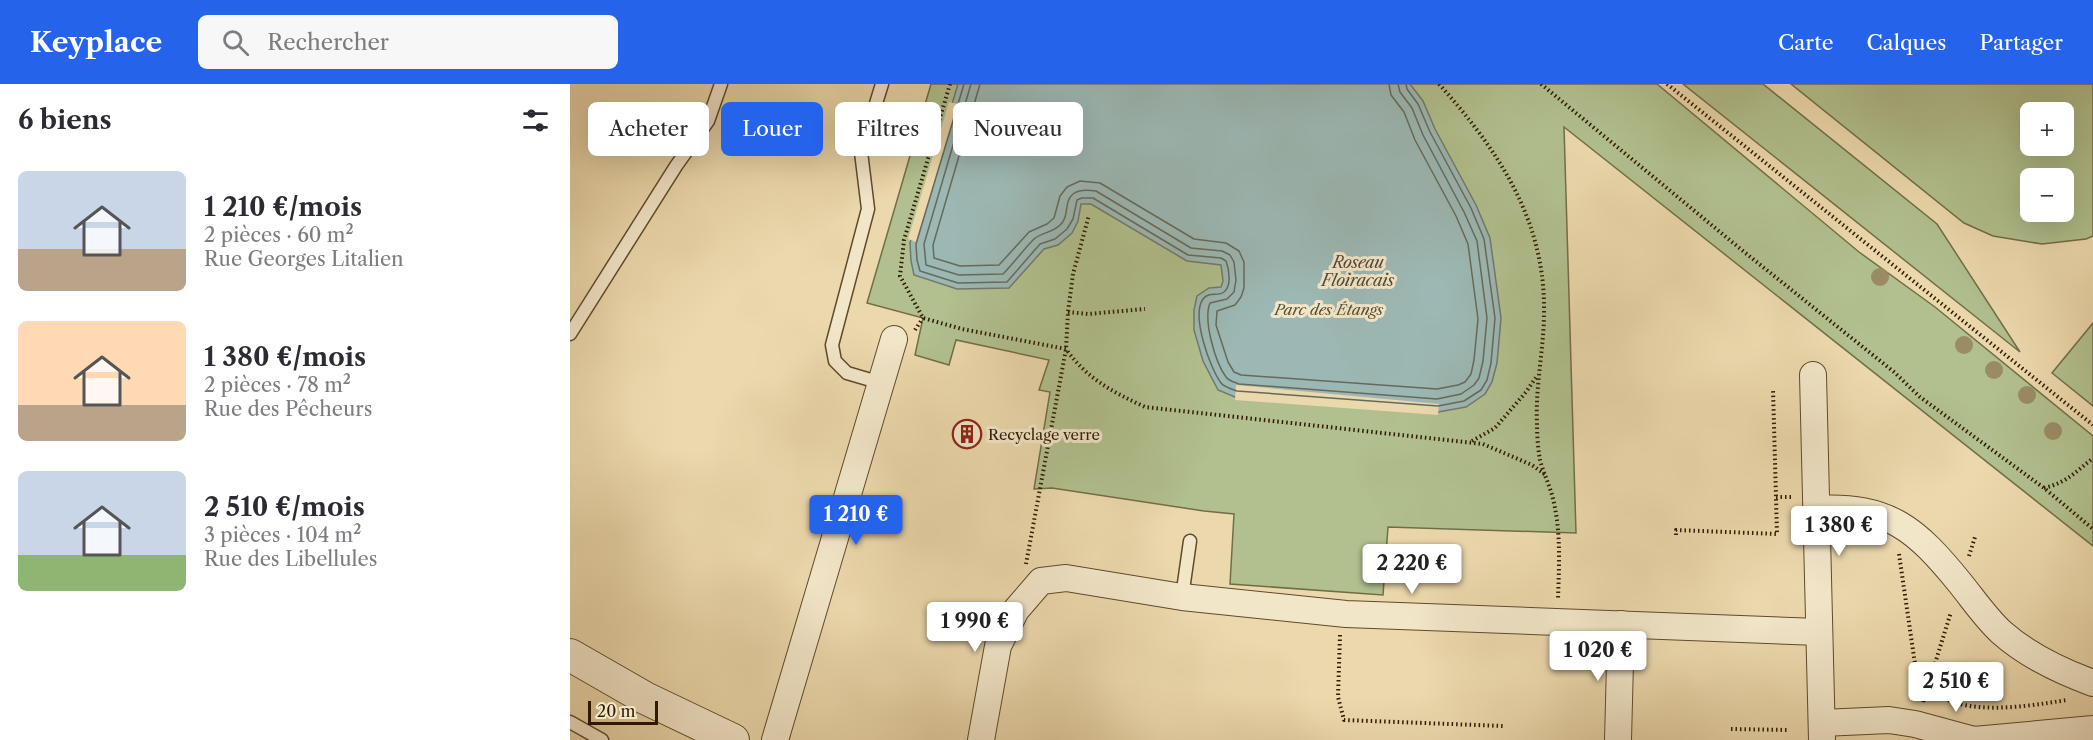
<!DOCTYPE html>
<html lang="fr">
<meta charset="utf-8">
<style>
:root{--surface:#fff;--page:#f7f7f7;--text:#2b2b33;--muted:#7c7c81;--accent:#2563eb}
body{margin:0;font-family:"Libre Caslon Text",serif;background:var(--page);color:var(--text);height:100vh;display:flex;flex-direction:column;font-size:22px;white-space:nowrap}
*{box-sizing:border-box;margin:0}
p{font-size:20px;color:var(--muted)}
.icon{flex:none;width:33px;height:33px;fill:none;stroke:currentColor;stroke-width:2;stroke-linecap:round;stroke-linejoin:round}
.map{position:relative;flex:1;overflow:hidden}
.sheet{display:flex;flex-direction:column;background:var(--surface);width:570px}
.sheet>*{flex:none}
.top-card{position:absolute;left:18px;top:18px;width:570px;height:54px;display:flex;gap:12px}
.tools{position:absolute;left:1450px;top:18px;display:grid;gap:12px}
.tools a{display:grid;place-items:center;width:54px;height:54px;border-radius:9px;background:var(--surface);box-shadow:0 6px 24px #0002;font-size:30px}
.scale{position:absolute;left:18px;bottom:15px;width:70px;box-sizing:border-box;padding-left:6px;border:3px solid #311b00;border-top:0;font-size:16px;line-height:21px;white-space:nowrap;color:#311b00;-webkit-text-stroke:4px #f2e6c9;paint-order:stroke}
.price{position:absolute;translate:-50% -51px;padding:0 14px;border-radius:6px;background:#fff;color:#222;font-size:20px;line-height:39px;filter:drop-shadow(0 2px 3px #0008)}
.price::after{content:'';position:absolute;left:50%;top:36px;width:18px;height:14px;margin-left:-9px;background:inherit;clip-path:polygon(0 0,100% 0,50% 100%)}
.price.on{background:var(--accent);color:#fff}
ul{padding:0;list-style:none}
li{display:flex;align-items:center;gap:18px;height:150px;padding:0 18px}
li span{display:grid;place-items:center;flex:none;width:168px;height:120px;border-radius:9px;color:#555}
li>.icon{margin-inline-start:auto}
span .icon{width:72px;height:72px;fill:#fffc;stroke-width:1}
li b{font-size:26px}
h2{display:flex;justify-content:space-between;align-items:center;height:72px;padding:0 18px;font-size:26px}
.pill{padding:0 21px;border-radius:9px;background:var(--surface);box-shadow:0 6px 24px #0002;font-size:21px;line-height:54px}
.pill.on{background:var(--accent);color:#fff}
header{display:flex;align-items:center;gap:36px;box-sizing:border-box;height:84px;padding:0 30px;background:var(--accent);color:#fff}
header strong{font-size:28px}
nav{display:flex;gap:33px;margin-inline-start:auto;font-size:21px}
.search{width:420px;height:54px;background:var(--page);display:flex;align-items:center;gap:15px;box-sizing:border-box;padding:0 21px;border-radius:9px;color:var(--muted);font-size:22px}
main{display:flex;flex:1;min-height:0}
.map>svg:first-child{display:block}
.green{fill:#b1c08e;stroke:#716e47;stroke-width:1.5;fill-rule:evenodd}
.water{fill:#9cb8b4;stroke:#71796c;stroke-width:1.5}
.pier{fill:#ebd8ac}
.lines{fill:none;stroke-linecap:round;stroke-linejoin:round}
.shore{stroke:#666a5a;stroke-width:1.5}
.service-casing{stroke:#604a2b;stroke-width:15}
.minor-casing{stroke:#604a2b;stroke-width:28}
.tertiary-casing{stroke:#604a2b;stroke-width:34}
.path{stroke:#311b00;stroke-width:4;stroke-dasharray:1.5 3;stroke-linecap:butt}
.service{stroke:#f2e6c9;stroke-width:12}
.minor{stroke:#f2e6c9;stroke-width:26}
.tertiary{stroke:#f2e6c9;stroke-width:32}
.tree{fill:#9a8c65}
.labels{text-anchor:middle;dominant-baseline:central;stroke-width:6;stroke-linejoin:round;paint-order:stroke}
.park-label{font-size:15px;font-style:italic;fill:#574d2b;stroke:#f2e6c9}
.poi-label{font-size:15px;fill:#311b00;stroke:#f2e6c9;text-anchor:start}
.water-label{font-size:16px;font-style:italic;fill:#514a36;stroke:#f2e6c9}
</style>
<header>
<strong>Keyplace</strong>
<div class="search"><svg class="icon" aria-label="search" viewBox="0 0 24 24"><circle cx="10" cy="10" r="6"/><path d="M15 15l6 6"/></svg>Rechercher</div>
<nav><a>Carte</a><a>Calques</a><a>Partager</a></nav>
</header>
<main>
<section class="sheet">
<h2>6 biens<svg class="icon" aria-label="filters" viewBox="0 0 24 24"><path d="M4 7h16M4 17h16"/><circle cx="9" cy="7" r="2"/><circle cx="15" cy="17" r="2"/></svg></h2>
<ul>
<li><span style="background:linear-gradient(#c9d6e8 65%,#b9a48a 0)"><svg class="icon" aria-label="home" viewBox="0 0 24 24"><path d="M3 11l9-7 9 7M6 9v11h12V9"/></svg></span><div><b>1 210 €/mois</b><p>2 pièces · 60 m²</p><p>Rue Georges Litalien</p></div></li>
<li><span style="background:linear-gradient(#ffd9b3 70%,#b9a48a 0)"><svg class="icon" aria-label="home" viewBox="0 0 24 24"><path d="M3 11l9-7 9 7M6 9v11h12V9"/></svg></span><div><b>1 380 €/mois</b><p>2 pièces · 78 m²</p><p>Rue des Pêcheurs</p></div></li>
<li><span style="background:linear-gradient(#c9d6e8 70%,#8fb573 0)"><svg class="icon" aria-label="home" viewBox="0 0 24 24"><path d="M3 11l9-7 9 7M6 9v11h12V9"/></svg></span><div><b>2 510 €/mois</b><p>3 pièces · 104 m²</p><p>Rue des Libellules</p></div></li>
</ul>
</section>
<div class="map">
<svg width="1523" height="656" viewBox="0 0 1523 656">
<rect width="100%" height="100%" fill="#ebd8ac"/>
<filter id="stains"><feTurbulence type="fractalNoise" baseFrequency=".00333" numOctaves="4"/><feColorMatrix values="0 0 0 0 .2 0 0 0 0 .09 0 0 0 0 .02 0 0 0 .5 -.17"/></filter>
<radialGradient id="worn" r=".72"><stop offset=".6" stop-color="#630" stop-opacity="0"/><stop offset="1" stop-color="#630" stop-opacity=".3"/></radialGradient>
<g class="green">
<path d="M361,0H1087L1289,168L1365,223L1523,352V462L994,43L1006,449L818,443L813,511L660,500L664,430L634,427L482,404L464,405L480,308L469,306L479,276L386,256L379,281L345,271L353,234L297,219Z"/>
<path d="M1113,0H1193L1367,140L1450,268Z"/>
<path d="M1221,0H1523V152L1516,155L1472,160L1423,152L1394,139ZM1461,28H1494V62H1461ZM1461,94H1494V128H1461Z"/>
<path d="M1523,239V322L1482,289Z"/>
</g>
<path class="water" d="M388,0H840L853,17L865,45L906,121L920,154L931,234L927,279L922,298L915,310L896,323L868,328L665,313L648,306L633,277L624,246V226L627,212L639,204L651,203L653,197L651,181L617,177L521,120H511L508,137L502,149L488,161L474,165L439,204L387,205L344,191L341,177L340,159Z"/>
<g class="pier">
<path d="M379,18L388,20L346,158L338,155Z"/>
<path d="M666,301L869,320L868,331L665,316Z"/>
</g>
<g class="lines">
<g class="shore">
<path d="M394,0L346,160L347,176L350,187L388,199L437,198L470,160L485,155L497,145L503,135L507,116L512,114H523L618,171L651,174L656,177C659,185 662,202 654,208C648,213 639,207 633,215C621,232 640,284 651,299C654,303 661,305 667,307L868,322L894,317L911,306L917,296L921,279L925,234L914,155L901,124L860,48L848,20L837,5L836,0"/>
<path d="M401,0L354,160L356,181L389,191L433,190C444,179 453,166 464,155C472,148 484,149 492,139C499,131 494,117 503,110C509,105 519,106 526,107L621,164L652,167L660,171L664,178L666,196L664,208L657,215L640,219C633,236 645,278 656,293C659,297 664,298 669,300L867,315L891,310L904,301L909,294L913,277L917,234L907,157L894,128L853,51L842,24L830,8L828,0"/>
<path d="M410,0L363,161L364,174L390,182L429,181L459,148L477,140L484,134L490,112L497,103L510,97L530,99L624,155L656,159L669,167L674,178V204L671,213L665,221L647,227L646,241L658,278L664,288L671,291L867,305L888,301L895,298L901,290L904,276L908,235L898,160L886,132L845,56L834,28L821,11L819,0"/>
</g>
<g class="service-casing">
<g id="service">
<path d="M0,250L106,82L138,37L151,0"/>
<path d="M311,299L277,289L265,277L262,261L298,125L291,68L312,0"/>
<path d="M612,513L620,457"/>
<path d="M0,638L32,656"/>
</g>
</g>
<g class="minor-casing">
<g id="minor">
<path d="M1243,291L1252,656"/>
<path d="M1247,425C1319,421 1346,445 1390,499C1403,515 1415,533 1431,548C1458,572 1490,587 1523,599"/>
<path d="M1252,639L1319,636L1345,640L1404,656L1523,645"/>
<path d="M205,656L324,255"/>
<path d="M411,656L428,562L446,526L471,497L496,494L612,513L776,530L1249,548"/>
<path d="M1048,656L1051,540"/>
</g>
</g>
<g class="tertiary-casing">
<path id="tertiary" d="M0,571L75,614L163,656"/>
</g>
<g class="path">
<path d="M380,0L334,156L330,192L353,234L392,245L496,265C517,295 543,308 575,323L913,360L962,381L977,392"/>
<path d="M869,0C926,64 973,132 974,221C975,261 965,300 967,340C967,351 968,365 970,376C974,391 981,404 984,419C991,451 989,483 988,515"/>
<path d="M971,0L1173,167L1324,288L1350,313L1474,404L1523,445"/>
<path d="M1097,0L1523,341"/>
<path d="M498,228L518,230L575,225"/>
<path d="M345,246L353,234"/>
<path d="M902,357L925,344L956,308L967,292"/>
<path d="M1474,404C1496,399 1507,387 1523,374"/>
<path d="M1206,413H1224"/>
<path d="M1106,451V446L1207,450L1203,305"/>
<path d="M1329,470L1345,580C1362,640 1451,623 1497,616"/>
<path d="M1399,472L1405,453"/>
<path d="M456,480L496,265L498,228L503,190L519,131"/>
<path d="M770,551L768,613L774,636L933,642"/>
<path d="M1353,618L1381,528"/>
<path d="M1161,645L1219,646"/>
</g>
<use href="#service" class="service"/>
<use href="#minor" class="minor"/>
<use href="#tertiary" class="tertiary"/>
</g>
<g class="tree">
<circle cx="1310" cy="193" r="9"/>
<circle cx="1394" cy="261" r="9"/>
<circle cx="1424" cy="286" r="9"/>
<circle cx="1457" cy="311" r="9"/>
<circle cx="1483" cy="347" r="9"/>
</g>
<defs>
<g id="building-ring" transform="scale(1.5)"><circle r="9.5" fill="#f2e6c9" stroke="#8f2418" stroke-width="1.5"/><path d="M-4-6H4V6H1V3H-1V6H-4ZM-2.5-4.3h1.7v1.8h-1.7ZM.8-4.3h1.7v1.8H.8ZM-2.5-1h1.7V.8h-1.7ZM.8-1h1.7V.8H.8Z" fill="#8f2418"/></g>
</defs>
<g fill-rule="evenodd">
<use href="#building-ring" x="397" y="350"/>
</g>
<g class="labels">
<g class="park-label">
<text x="759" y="225">Parc des Étangs</text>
</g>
<g class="poi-label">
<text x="418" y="350">Recyclage verre</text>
</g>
<g class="water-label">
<text x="788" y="178">Roseau<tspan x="788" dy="18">Floiracais</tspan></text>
</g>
</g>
<rect width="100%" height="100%" filter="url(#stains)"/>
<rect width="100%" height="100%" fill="url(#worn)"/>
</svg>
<div class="tools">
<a>+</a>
<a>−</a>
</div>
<div class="scale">20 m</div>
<b class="price on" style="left:286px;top:462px">1 210 €</b>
<b class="price" style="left:1269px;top:473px">1 380 €</b>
<b class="price" style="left:842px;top:511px">2 220 €</b>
<b class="price" style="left:405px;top:569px">1 990 €</b>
<b class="price" style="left:1028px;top:598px">1 020 €</b>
<b class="price" style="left:1386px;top:629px">2 510 €</b>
<div class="top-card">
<a class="pill">Acheter</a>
<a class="pill on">Louer</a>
<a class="pill">Filtres</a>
<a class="pill">Nouveau</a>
</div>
</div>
</main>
